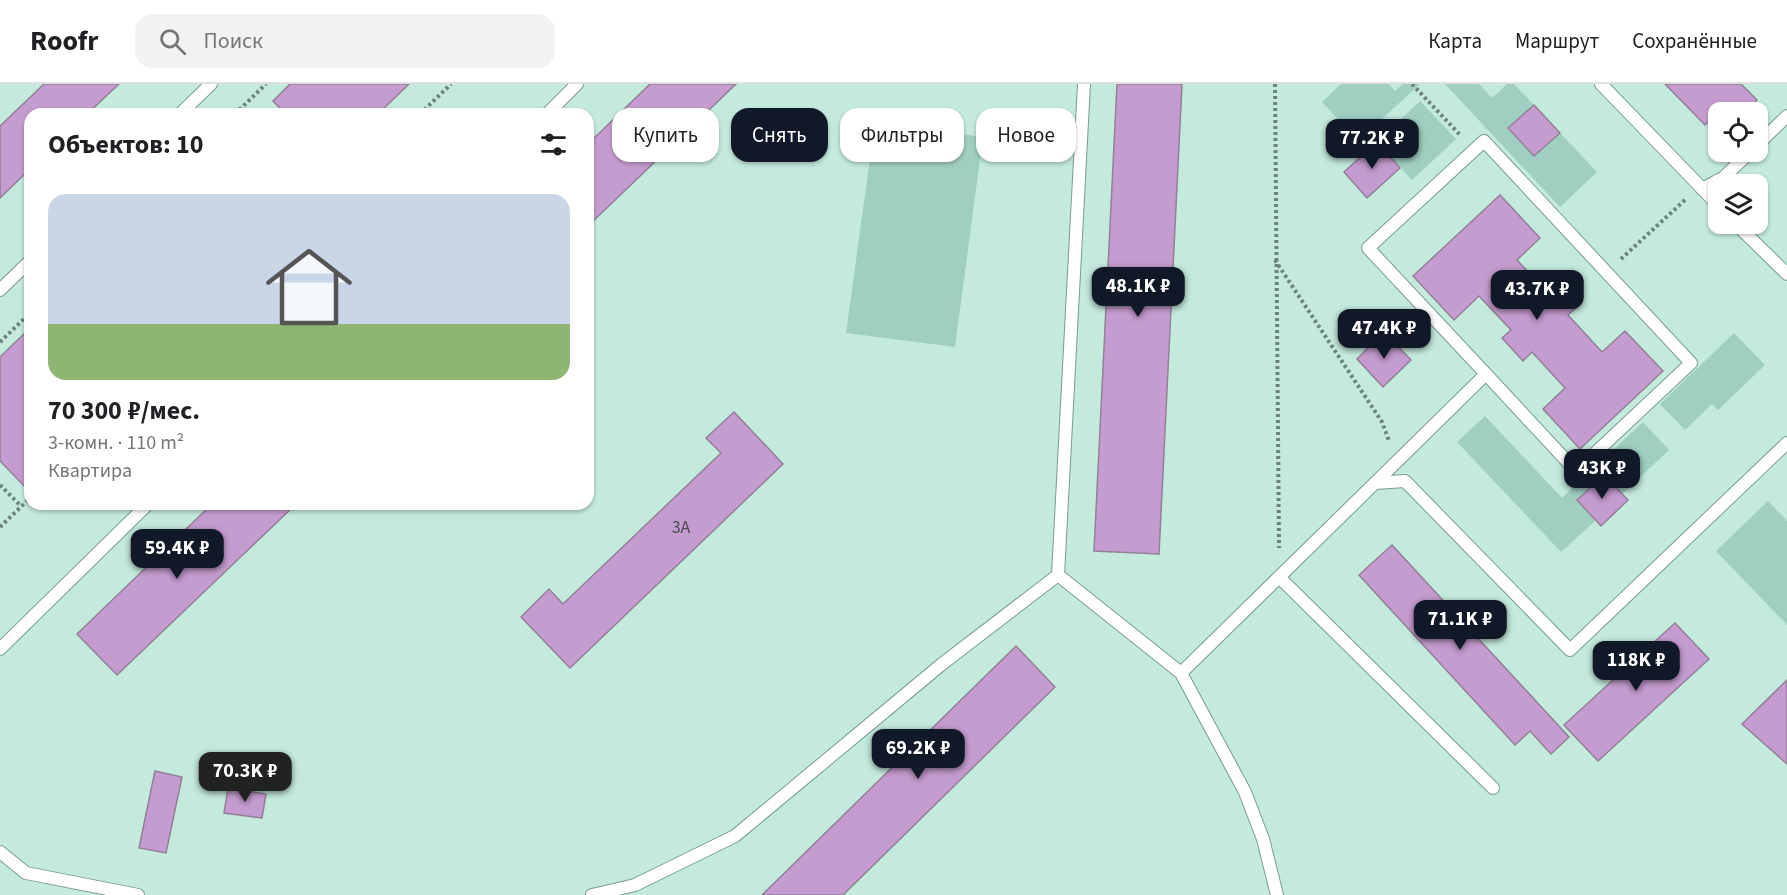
<!DOCTYPE html>
<html lang="ru">
<meta charset="utf-8">
<style>
:root{--surface:#fff;--page:#f2f2f2;--text:#202124;--muted:#757577;--line:#e0e0e0;--accent:#111827}
body{margin:0;font-family:"Source Sans 3",sans-serif;background:var(--page);color:var(--text);height:100vh;display:flex;flex-direction:column;font-size:22px;white-space:nowrap}
*{box-sizing:border-box;margin:0}
p{font-size:20px;color:var(--muted)}
.icon{flex:none;width:33px;height:33px;fill:none;stroke:currentColor;stroke-width:2;stroke-linecap:round;stroke-linejoin:round}
.map{position:relative;flex:1;overflow:hidden}
.details{position:absolute;left:24px;top:24px;width:570px;height:402px;display:flex;flex-direction:column;background:var(--surface);border-radius:18px;box-shadow:0 2px 4px #0004}
.details>*{flex:none}
.hud{position:absolute;left:612px;top:24px;width:570px;height:54px;display:flex;gap:12px}
.buttons{position:absolute;left:1708px;top:18px;display:grid;gap:12px}
.buttons a{display:grid;place-items:center;width:60px;height:60px;border-radius:12px;background:var(--surface);box-shadow:0 2px 4px #0004;font-size:30px}
.price{position:absolute;translate:-50% -51px;padding:0 14px;border-radius:12px;background:var(--accent);color:#fff;font-size:20px;line-height:39px;filter:drop-shadow(0 2px 3px #0008)}
.price::after{content:'';position:absolute;left:50%;top:36px;width:18px;height:14px;margin-left:-9px;background:inherit;clip-path:polygon(0 0,100% 0,50% 100%)}
.price.active{background:#222;color:#fff}
ul{padding:0;list-style:none}
li{display:grid;align-content:center;gap:12px;height:318px;padding:0 24px}
li+li{border-top:2px solid var(--line)}
li span{display:grid;place-items:center;height:186px;border-radius:18px;color:#555}
li>.icon{margin-inline-start:auto}
span .icon{width:108px;height:108px;fill:#fffc;stroke-width:1}
li b{font-size:26px}
h2{display:flex;justify-content:space-between;align-items:center;height:72px;padding:0 24px;font-size:26px}
.chip{padding:0 21px;border-radius:18px;background:var(--surface);box-shadow:0 2px 4px #0004;font-size:21px;line-height:54px}
.chip.active{background:var(--accent);color:#fff}
header{display:flex;align-items:center;gap:36px;box-sizing:border-box;height:84px;padding:0 30px;background:var(--surface);border-bottom:2px solid var(--line)}
header strong{font-size:28px}
nav{display:flex;gap:33px;margin-inline-start:auto;font-size:21px}
.search{width:420px;height:54px;background:var(--page);display:flex;align-items:center;gap:15px;box-sizing:border-box;padding:0 21px;border-radius:18px;color:var(--muted);font-size:22px}
.map>svg:first-child{display:block}
.green{fill:#a0cfc1}
.building{fill:#c59ccf;stroke:#928097;stroke-width:1.5}
.lines{fill:none;stroke-linecap:round;stroke-linejoin:round}
.service-casing{stroke:#7a9c91;stroke-width:14}
.path{stroke:#6c847c;stroke-width:4;stroke-dasharray:3 3;stroke-linecap:butt}
.service{stroke:#fff;stroke-width:12}
.labels{text-anchor:middle;dominant-baseline:central;stroke-width:5;stroke-linejoin:round;paint-order:stroke}
.number-label{font-size:18px;fill:#4c4c56}
</style>
<header>
<strong>Roofr</strong>
<div class="search"><svg class="icon" aria-label="search" viewBox="0 0 24 24"><circle cx="10" cy="10" r="6"/><path d="M15 15l6 6"/></svg>Поиск</div>
<nav><a>Карта</a><a>Маршрут</a><a>Сохранённые</a></nav>
</header>
<div class="map">
<svg width="1787" height="811" viewBox="0 0 1787 811">
<rect width="100%" height="100%" fill="#c4e9dd"/>
<g class="green">
<path d="M1341,0H1389L1395,7L1403,0H1420L1358,57L1322,18Z"/>
<path d="M1445,0H1479L1492,14L1507,0H1514L1534,21L1508,45L1534,72L1560,49L1597,88L1560,123Z"/>
<path d="M1420,17L1456,55L1412,96L1377,58Z"/>
<path d="M875,38L983,53L955,263L846,249Z"/>
<path d="M1734,249L1765,281L1718,326L1712,320L1685,346L1660,320Z"/>
<path d="M1485,332L1562,414L1643,338L1669,366L1622,410L1603,391L1577,415L1596,436L1561,468L1457,358Z"/>
<path d="M1768,417L1787,437V541L1716,467Z"/>
</g>
<g class="building">
<path d="M44,0H119L87,30H30V85L0,114V42Z"/>
<path d="M290,0H409L378,30H286L273,17Z"/>
<path d="M650,0H736L588,142V60Z"/>
<path d="M1117,0H1182L1159,470L1094,467Z"/>
<path d="M1665,0H1741L1757,16L1745,28H1718L1705,41Z"/>
<path d="M1534,21L1560,49L1534,72L1508,44Z"/>
<path d="M1377,58L1400,84L1367,114L1344,88Z"/>
<path d="M1500,111L1540,154L1517,176L1549,210L1556,204L1576,224L1568,231L1602,268L1625,247L1663,287L1580,365L1543,325L1565,304L1532,268L1523,277L1502,254L1511,246L1479,212L1454,236L1413,192Z"/>
<path d="M30,244V408L0,377V273Z"/>
<path d="M1384,248L1411,276L1383,303L1357,275Z"/>
<path d="M734,328L783,380L570,584L521,533L549,505L563,520L721,369L706,354Z"/>
<path d="M1604,391L1628,416L1601,442L1577,416Z"/>
<path d="M212,420H296L117,591L77,550Z"/>
<path d="M1392,461L1569,653L1551,670L1530,647L1515,661L1359,491Z"/>
<path d="M1675,539L1709,575L1598,677L1564,641Z"/>
<path d="M1016,562L1055,603L843,811H762Z"/>
<path d="M1787,596V680L1742,640Z"/>
<path d="M155,687L182,693L166,769L139,764Z"/>
<path d="M228,704L266,710L262,734L224,729Z"/>
</g>
<g class="lines">
<g class="service-casing">
<g id="service">
<path d="M1601,0L1719,122"/>
<path d="M180,30L211,0"/>
<path d="M547,30L577,0"/>
<path d="M1758,60L1787,32"/>
<path d="M1702,105L1723,94L1750,68"/>
<path d="M1736,140L1787,190"/>
<path d="M0,206L30,177"/>
<path d="M1375,399L1486,290L1368,164L1484,57L1691,279L1576,387L1486,290"/>
<path d="M1058,491L1084,0"/>
<path d="M1279,493L1493,704"/>
<path d="M0,565L148,420"/>
<path d="M1181,589L1375,399L1405,397L1570,566L1787,359"/>
<path d="M0,768L26,789L138,811"/>
<path d="M592,811L635,801L735,752L942,580L1058,491L1181,589L1245,708L1263,755L1277,811"/>
</g>
</g>
<g class="path">
<path d="M1275,0L1279,464"/>
<path d="M1412,0L1461,52"/>
<path d="M235,30L266,0"/>
<path d="M420,30L451,0"/>
<path d="M1621,175L1686,115"/>
<path d="M1275,176L1382,338L1389,357"/>
<path d="M0,258L30,229"/>
<path d="M0,401L21,422"/>
<path d="M0,443L30,414"/>
</g>
<use href="#service" class="service"/>
</g>
<g class="labels">
<g class="number-label">
<text x="681" y="443">3А</text>
</g>
</g>
</svg>
<div class="buttons">
<a><svg class="icon" aria-label="locate" viewBox="0 0 24 24"><circle cx="12" cy="12" r="6"/><path d="M12 2v4M12 18v4M2 12h4M18 12h4"/></svg></a>
<a><svg class="icon" aria-label="layers" viewBox="0 0 24 24"><path d="M12 4l9 5-9 5-9-5zM3 14l9 5 9-5"/></svg></a>
</div>
<b class="price" style="left:1372px;top:86px">77.2K ₽</b>
<b class="price" style="left:1138px;top:234px">48.1K ₽</b>
<b class="price" style="left:1537px;top:237px">43.7K ₽</b>
<b class="price" style="left:1384px;top:276px">47.4K ₽</b>
<b class="price" style="left:1602px;top:416px">43K ₽</b>
<b class="price" style="left:177px;top:496px">59.4K ₽</b>
<b class="price" style="left:1460px;top:567px">71.1K ₽</b>
<b class="price" style="left:1636px;top:608px">118K ₽</b>
<b class="price" style="left:918px;top:696px">69.2K ₽</b>
<b class="price active" style="left:245px;top:719px">70.3K ₽</b>
<div class="hud">
<a class="chip">Купить</a>
<a class="chip active">Снять</a>
<a class="chip">Фильтры</a>
<a class="chip">Новое</a>
</div>
<section class="details">
<h2>Объектов: 10<svg class="icon" aria-label="filters" viewBox="0 0 24 24"><path d="M4 7h16M4 17h16"/><circle cx="9" cy="7" r="2"/><circle cx="15" cy="17" r="2"/></svg></h2>
<ul>
<li><span style="background:linear-gradient(#c9d6e8 70%,#8fb573 0)"><svg class="icon" aria-label="home" viewBox="0 0 24 24"><path d="M3 11l9-7 9 7M6 9v11h12V9"/></svg></span><div><b>70 300 ₽/мес.</b><p>3-комн. · 110 m²</p><p>Квартира</p></div></li>
</ul>
</section>
</div>
